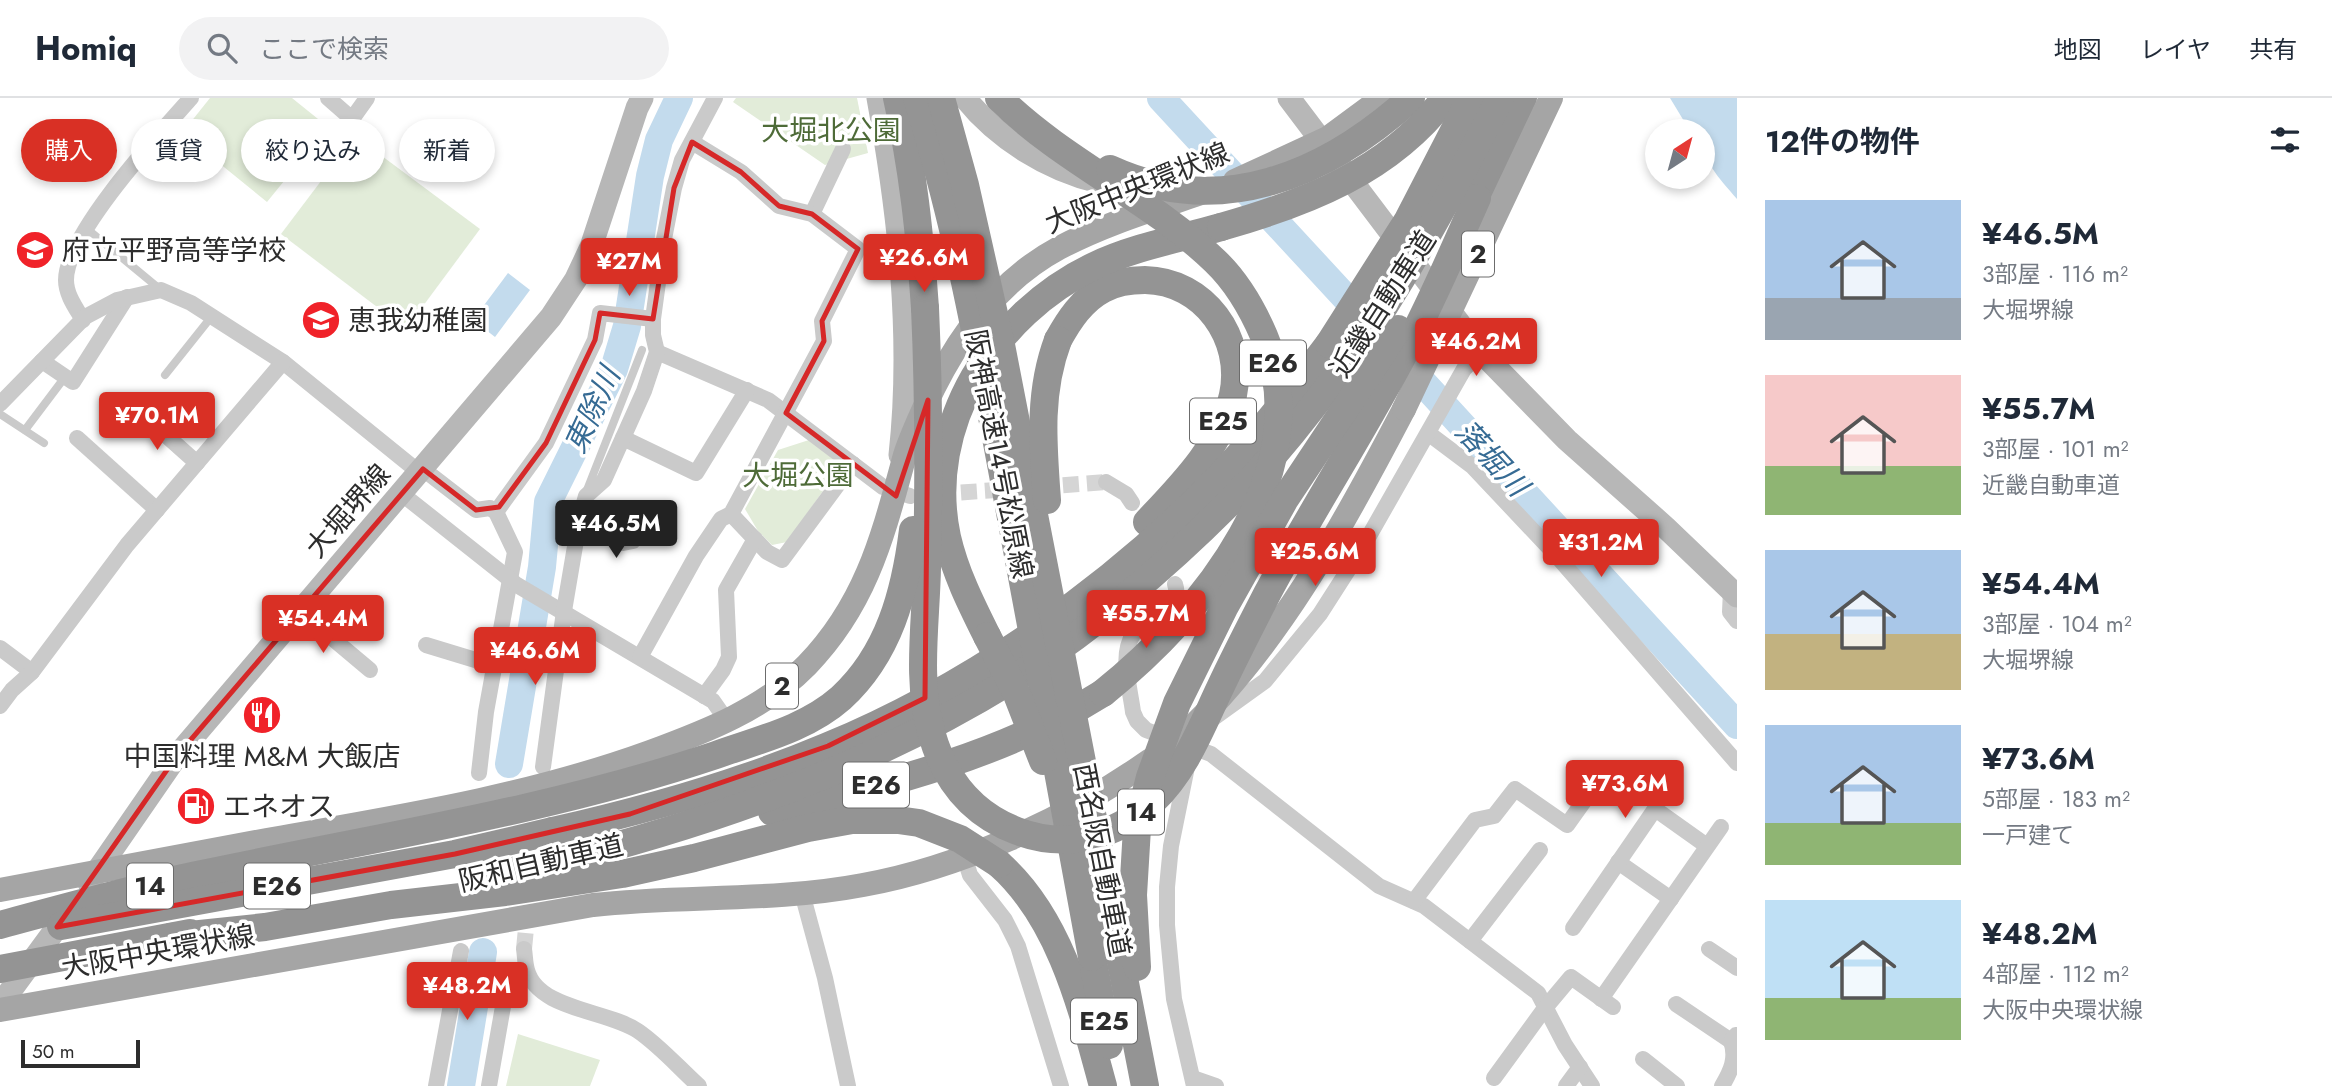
<!DOCTYPE html>
<html lang="ja">
<meta charset="utf-8">
<style>
:root{--surface:#fff;--page:#f2f2f3;--text:#1f2937;--muted:#747a83;--line:#e0e1e3;--accent:#d93025}
body{margin:0;font-family:Jost,"Noto Sans JP",sans-serif;background:var(--page);color:var(--text);height:100vh;display:flex;flex-direction:column;font-size:26px;white-space:nowrap}
*{box-sizing:border-box;margin:0}
p{font-size:23px;color:var(--muted)}
.icon{flex:none;width:38px;height:38px;fill:none;stroke:currentColor;stroke-width:2;stroke-linecap:round;stroke-linejoin:round}
.map{position:relative;flex:1;overflow:hidden}
.details{display:flex;flex-direction:column;background:var(--surface);width:595px}
.details>*{flex:none}
.top-card{position:absolute;left:21px;top:21px;width:665px;height:63px;display:flex;gap:14px}
.needle{width:46px;rotate:36deg}
.fabs{position:absolute;left:1645px;top:21px;display:grid;gap:14px}
.fabs a{display:grid;place-items:center;width:70px;height:70px;border-radius:50%;background:var(--surface);box-shadow:0 4px 10px #0003;font-size:35px}
.scale{position:absolute;left:21px;bottom:18px;width:119px;box-sizing:border-box;padding-left:7px;border:4px solid #2d2d2d;border-top:0;font-size:19px;line-height:24px;white-space:nowrap;color:#2d2d2d;-webkit-text-stroke:5px #fff;paint-order:stroke}
.price{position:absolute;translate:-50% -60px;padding:0 16px;border-radius:7px;background:var(--accent);color:#fff;font-size:23px;line-height:46px;filter:drop-shadow(0 2px 4px #0008)}
.price::after{content:'';position:absolute;left:50%;top:42px;width:21px;height:16px;margin-left:-10px;background:inherit;clip-path:polygon(0 0,100% 0,50% 100%)}
.price.on{background:#222;color:#fff}
ul{padding:0;list-style:none}
li{display:flex;align-items:center;gap:21px;height:175px;padding:0 28px}
li span{display:grid;place-items:center;flex:none;width:196px;height:140px;border-radius:0px;color:#555}
li>.icon{margin-inline-start:auto}
span .icon{width:84px;height:84px;fill:#fffc;stroke-width:1}
li b{font-size:30px}
h2{display:flex;justify-content:space-between;align-items:center;height:84px;padding:0 28px;font-size:30px}
.tag{padding:0 24px;border-radius:32px;background:var(--surface);box-shadow:0 4px 10px #0003;font-size:24px;line-height:63px}
.tag.on{background:var(--accent);color:#fff}
header{display:flex;align-items:center;gap:42px;box-sizing:border-box;height:98px;padding:0 35px;background:var(--surface);border-bottom:2px solid var(--line)}
header strong{font-size:33px}
nav{display:flex;gap:38px;margin-inline-start:auto;font-size:24px}
.search{width:490px;height:63px;background:var(--page);display:flex;align-items:center;gap:18px;box-sizing:border-box;padding:0 24px;border-radius:38px;color:var(--muted);font-size:26px}
main{display:flex;flex:1;min-height:0}
.map>svg:first-child{display:block}
.green{fill:#e2ecd9}
.water{fill:#c3dbed}
.lines{fill:none;stroke-linecap:round;stroke-linejoin:round}
.river{stroke:#c3dbed;stroke-width:28}
.minor-tunnel{stroke:#d5d5d5;stroke-width:16;stroke-dasharray:16 8;stroke-linecap:butt}
.service{stroke:#cacaca;stroke-width:8}
.minor{stroke:#cacaca;stroke-width:16}
.secondary{stroke:#b7b7b7;stroke-width:23}
.primary{stroke:#a5a5a5;stroke-width:24}
.motorway{stroke:#949494;stroke-width:28}
.primary-bridge{stroke:#a5a5a5;stroke-width:24}
.motorway-bridge{stroke:#949494;stroke-width:28}
.marked{fill:none;stroke:#d62828;stroke-width:5;stroke-linejoin:round}
.labels{text-anchor:middle;dominant-baseline:central;stroke-width:7;stroke-linejoin:round;paint-order:stroke}
.shield{fill:#fff;stroke:#6c6c6c;stroke-width:2}
.shield-label{font-size:26px;font-weight:bold;fill:#2d2d2d}
.park-label{font-size:28px;fill:#4e6b38;stroke:#fff}
.street-label{font-size:28px;fill:#2d2d2d;stroke:#fff}
.poi-label{font-size:28px;fill:#2d2d2d;stroke:#fff;text-anchor:start}
.water-label{font-size:30px;font-style:italic;fill:#366b94;stroke:#fff}
</style>
<header>
<strong>Homiq</strong>
<div class="search"><svg class="icon" aria-label="search" viewBox="0 0 24 24"><circle cx="10" cy="10" r="6"/><path d="M15 15l6 6"/></svg>ここで検索</div>
<nav><a>地図</a><a>レイヤ</a><a>共有</a></nav>
</header>
<main>
<div class="map">
<svg width="1737" height="988" viewBox="0 0 1737 988">
<rect width="100%" height="100%" fill="#fff"/>
<g class="green">
<path d="M210,0H292L328,29L267,104L182,35Z"/>
<path d="M736,0H857L868,55L825,67L733,4Z"/>
<path d="M355,38L480,131L406,231L281,136Z"/>
<path d="M809,342L842,366L787,444L772,447L758,433L745,411L778,352Z"/>
<path d="M518,936L600,962L590,988H506Z"/>
</g>
<g class="water">
<path d="M1670,0H1737V101C1717,77 1703,66 1703,33H1690Z"/>
<path d="M508,175L530,192L495,239L473,222Z"/>
</g>
<g class="lines">
<g class="river">
<path d="M1161,0L1369,225"/>
<path d="M1403,263L1737,627"/>
<path d="M509,666L542,469L548,404L614,271L627,228L650,78L659,42L679,0"/>
<path d="M461,988L483,854"/>
</g>
<g class="minor-tunnel">
<path d="M1039,389L1106,384"/>
<path d="M937,396L1013,391"/>
<path d="M524,851L528,810"/>
</g>
<g class="service">
<path d="M86,130L161,192"/>
<path d="M165,277L212,218"/>
<path d="M0,316L44,345"/>
<path d="M25,332L65,279"/>
<path d="M587,392L642,252"/>
</g>
<g class="minor">
<path d="M328,0L352,21L367,0"/>
<path d="M812,116L843,51"/>
<path d="M83,222C76,210 66,197 66,182C66,136 159,36 191,0"/>
<path d="M657,254L768,302L883,389L910,398"/>
<path d="M42,263L73,284L127,199"/>
<path d="M0,306L85,219L117,202L161,192L191,205L283,264L420,375"/>
<path d="M142,316L197,365"/>
<path d="M1428,335L1472,368L1555,456L1737,665"/>
<path d="M77,340L157,412"/>
<path d="M623,340L696,375L747,292"/>
<path d="M423,371L476,412L490,410L496,414L515,454L486,614L479,675"/>
<path d="M1106,384L1126,396L1132,405"/>
<path d="M402,396L517,487L713,603L727,623"/>
<path d="M496,414L546,345L595,242L600,215L653,221"/>
<path d="M731,416L767,454L782,462L853,366"/>
<path d="M580,419L623,445L633,443L643,428"/>
<path d="M1175,486C1184,514 1148,516 1134,535C1119,557 1130,589 1133,614L1137,623L1146,632L1211,656L1379,788L1424,808L1538,895L1565,947L1592,988"/>
<path d="M1731,492L1730,514L1737,523"/>
<path d="M301,514L370,572"/>
<path d="M426,547L495,568"/>
<path d="M0,550L32,574"/>
<path d="M640,559L696,458L721,421L731,416L824,243L822,223L858,151L812,116L779,108L741,74L692,44"/>
<path d="M704,598L723,572L729,559L726,492L755,441"/>
<path d="M0,608L12,592L32,574L127,447L283,264"/>
<path d="M1208,624L1265,583L1320,516L1361,452L1464,271L1481,254"/>
<path d="M543,669L564,513L580,419L586,398L604,382L644,293L657,254L653,237V221L664,141L674,90L682,62L715,0"/>
<path d="M1187,669L1171,748L1167,789V827L1174,901L1194,988"/>
<path d="M964,758L970,777L1005,822L1018,848L1061,988"/>
<path d="M1618,764L1671,801"/>
<path d="M802,795L825,880L848,988"/>
<path d="M1414,803L1475,722L1494,718L1515,691L1567,727L1599,682L1617,694"/>
<path d="M1573,830L1655,711L1707,748"/>
<path d="M1470,843L1540,752"/>
<path d="M524,851C525,857 525,866 527,872C538,912 607,912 638,933C660,948 679,970 699,988"/>
<path d="M1709,851L1737,870"/>
<path d="M1601,901L1721,729"/>
<path d="M1676,906L1731,943"/>
<path d="M1643,961L1677,988"/>
<path d="M1193,980L1216,988"/>
<path d="M1494,980L1545,910L1571,879L1613,909"/>
<path d="M436,988L461,853"/>
<path d="M489,988L508,880L527,874"/>
<path d="M1566,988L1580,969"/>
<path d="M1722,988C1731,973 1737,960 1731,943L1736,937"/>
</g>
<g class="secondary">
<path d="M878,0C899,116 913,239 900,357"/>
<path d="M965,0C998,41 1048,72 1099,84"/>
<path d="M1289,0L1481,254L1567,342L1665,429L1737,498"/>
<path d="M89,785L176,659L551,219L576,181L591,149L637,10L642,0"/>
<path d="M0,907L69,813"/>
</g>
<g class="primary">
<path d="M0,792C89,775 178,758 267,742C397,719 526,699 650,654C707,633 764,611 807,567C867,505 883,437 905,357C910,341 918,324 925,308C954,244 996,184 1059,150C1106,125 1158,110 1207,93"/>
<path d="M0,912L593,807C683,797 774,804 863,787C958,770 1064,722 1143,667C1155,659 1168,652 1178,642C1275,554 1344,426 1404,311"/>
</g>
<g class="motorway">
<path d="M897,0C913,70 920,139 925,210"/>
<path d="M1477,100L1523,0"/>
<path d="M1058,242C1069,222 1082,202 1103,191C1116,184 1131,182 1145,182C1204,183 1245,240 1233,297C1222,347 1181,388 1147,424"/>
<path d="M987,538C971,506 955,474 947,439C923,327 994,216 1094,168C1133,149 1179,141 1221,129"/>
<path d="M772,714C886,686 1003,658 1103,595"/>
<path d="M553,733C646,712 738,686 826,649C971,589 1113,490 1221,377C1260,336 1295,291 1329,246"/>
<path d="M551,765C717,724 879,666 1024,574C1098,526 1166,468 1228,406C1273,361 1312,311 1350,260"/>
<path d="M999,766C1061,821 1082,911 1103,988"/>
<path d="M1092,859L1109,947"/>
</g>
<g class="primary-bridge">
<path d="M1235,83L1328,40L1382,0"/>
<path d="M1404,311L1551,0"/>
</g>
<g class="motorway-bridge">
<path d="M917,0C953,113 975,229 997,345C1030,516 1060,688 1092,859"/>
<path d="M941,0L965,87L1001,247L1145,988"/>
<path d="M999,0C1065,65 1150,100 1215,163C1237,184 1252,210 1264,238C1320,373 1203,515 1103,595"/>
<path d="M1110,71C1221,122 1326,77 1411,0"/>
<path d="M1221,129C1306,105 1390,73 1445,0"/>
<path d="M925,210C929,297 929,383 927,470C926,524 916,584 932,637C945,682 972,716 1017,733C1064,751 1116,740 1152,704C1185,673 1201,630 1220,590C1235,558 1251,527 1267,496C1312,411 1365,331 1409,246C1434,199 1455,149 1477,100"/>
<path d="M1329,246L1408,122L1471,0"/>
<path d="M1350,260C1407,178 1455,90 1500,0"/>
<path d="M1047,402C1043,347 1038,295 1058,242"/>
<path d="M987,538L1016,594L1043,663"/>
<path d="M474,781L551,765"/>
<path d="M0,827C67,809 134,790 202,776C373,740 549,713 716,657C758,642 806,631 841,600C889,556 905,495 913,432"/>
<path d="M61,828L455,756L553,733"/>
<path d="M171,839L265,829L391,807L505,794L622,776L694,760L808,730L852,722H898L919,725L960,741L999,766"/>
<path d="M1137,869L1133,797L1137,730L1150,679L1177,605L1224,510L1285,401L1398,231"/>
<path d="M0,871L190,835"/>
</g>
</g>
<path class="marked" d="M692,44L741,74L779,108L812,116L858,151L822,223L824,243L786,315L896,398L928,302L925,600L828,648L630,716L455,756L57,829L176,659L423,371L476,412L499,409L546,345L595,242L600,215L653,221L674,90Z"/>
<defs>
<g id="school-disc" transform="scale(2.0125)"><circle r="9.5" fill="#f02229" stroke="#fff"/><path d="M0-5L7-2L0 1L-7-2ZM-4 1L0 2.5L4 1V4Q0 6-4 4Z" fill="#fff"/></g>
<g id="restaurant-disc" transform="scale(2.0125)"><circle r="9.5" fill="#f02229" stroke="#fff"/><path d="M-5-6h1v4h1v-4h1v4h1v-4h1v5L-1.5 .5V6h-2V.5L-5-1ZM5-6V6H3V1.5H1.5Q1.5-4 5-6Z" fill="#fff"/></g>
<g id="fuel-disc" transform="scale(2.0125)"><circle r="9.5" fill="#f02229" stroke="#fff"/><path d="M-5.5-6h7V0h2V4h1.3V-2.5L3-4.5l.8-.8L6-3V5H2.5V1h-1V6h-7ZM-4.2-4.7v3.2H.2V-4.7Z" fill="#fff"/></g>
</defs>
<g fill-rule="evenodd">
<use href="#school-disc" x="35" y="152"/>
<use href="#school-disc" x="321" y="222"/>
<use href="#restaurant-disc" x="262" y="617"/>
<use href="#fuel-disc" x="196" y="708"/>
</g>
<g class="labels">
<g class="shield">
<rect x="1462" y="133.5" width="32" height="45" rx="5"/>
<rect x="1240" y="242.5" width="66" height="45" rx="5"/>
<rect x="1190" y="300.5" width="66" height="45" rx="5"/>
<rect x="766" y="565.5" width="32" height="45" rx="5"/>
<rect x="843" y="664.5" width="66" height="45" rx="5"/>
<rect x="1118" y="691.5" width="46" height="45" rx="5"/>
<rect x="127" y="765.5" width="46" height="45" rx="5"/>
<rect x="244" y="765.5" width="66" height="45" rx="5"/>
<rect x="1071" y="900.5" width="66" height="45" rx="5"/>
</g>
<g class="shield-label">
<text x="1478" y="156">2</text>
<text x="1273" y="265">E26</text>
<text x="1223" y="323">E25</text>
<text x="782" y="588">2</text>
<text x="876" y="687">E26</text>
<text x="1141" y="714">14</text>
<text x="150" y="788">14</text>
<text x="277" y="788">E26</text>
<text x="1104" y="923">E25</text>
</g>
<g class="park-label">
<text x="831" y="32">大堀北公園</text>
<text x="798" y="377">大堀公園</text>
</g>
<g class="street-label">
<text transform="translate(1137 90) rotate(-22)">大阪中央環状線</text>
<text transform="translate(1383 206) rotate(-57)">近畿自動車道</text>
<text transform="translate(999 356) rotate(79)">阪神高速14号松原線</text>
<text transform="translate(348 413) rotate(-49)">大堀堺線</text>
<text transform="translate(1102 762) rotate(79)">西名阪自動車道</text>
<text transform="translate(541 765) rotate(-13)">阪和自動車道</text>
<text transform="translate(158 854) rotate(-10)">大阪中央環状線</text>
</g>
<g class="poi-label">
<text x="62" y="152">府立平野高等学校</text>
<text x="348" y="222">恵我幼稚園</text>
<text x="262" y="658" text-anchor="middle">中国料理 M&amp;M 大飯店</text>
<text x="223" y="708">エネオス</text>
</g>
<g class="water-label">
<text transform="translate(592 312) rotate(-65)">東除川</text>
<text transform="translate(1492 360) rotate(47)">落堀川</text>
</g>
</g>
</svg>
<div class="fabs">
<a><svg class="needle" viewBox="-14 -14 28 28"><path d="M0-13l5 13h-10z" fill="#e53935"/><path d="M0 13l5-13h-10z" fill="#747a83"/></svg></a>
</div>
<div class="scale">50 m</div>
<b class="price" style="left:924px;top:196px">¥26.6M</b>
<b class="price" style="left:629px;top:200px">¥27M</b>
<b class="price" style="left:1476px;top:280px">¥46.2M</b>
<b class="price" style="left:157px;top:354px">¥70.1M</b>
<b class="price on" style="left:616px;top:462px">¥46.5M</b>
<b class="price" style="left:1601px;top:481px">¥31.2M</b>
<b class="price" style="left:1315px;top:490px">¥25.6M</b>
<b class="price" style="left:1146px;top:552px">¥55.7M</b>
<b class="price" style="left:323px;top:557px">¥54.4M</b>
<b class="price" style="left:535px;top:589px">¥46.6M</b>
<b class="price" style="left:1625px;top:722px">¥73.6M</b>
<b class="price" style="left:467px;top:924px">¥48.2M</b>
<div class="top-card">
<a class="tag on">購入</a>
<a class="tag">賃貸</a>
<a class="tag">絞り込み</a>
<a class="tag">新着</a>
</div>
</div>
<section class="details">
<h2>12件の物件<svg class="icon" aria-label="filters" viewBox="0 0 24 24"><path d="M4 7h16M4 17h16"/><circle cx="9" cy="7" r="2"/><circle cx="15" cy="17" r="2"/></svg></h2>
<ul>
<li><span style="background:linear-gradient(#a9c7e8 70%,#9aa5b1 0)"><svg class="icon" aria-label="home" viewBox="0 0 24 24"><path d="M3 11l9-7 9 7M6 9v11h12V9"/></svg></span><div><b>¥46.5M</b><p>3部屋 · 116 m²</p><p>大堀堺線</p></div></li>
<li><span style="background:linear-gradient(#f6c9c9 65%,#8fb573 0)"><svg class="icon" aria-label="home" viewBox="0 0 24 24"><path d="M3 11l9-7 9 7M6 9v11h12V9"/></svg></span><div><b>¥55.7M</b><p>3部屋 · 101 m²</p><p>近畿自動車道</p></div></li>
<li><span style="background:linear-gradient(#a9c7e8 60%,#c2b280 0)"><svg class="icon" aria-label="home" viewBox="0 0 24 24"><path d="M3 11l9-7 9 7M6 9v11h12V9"/></svg></span><div><b>¥54.4M</b><p>3部屋 · 104 m²</p><p>大堀堺線</p></div></li>
<li><span style="background:linear-gradient(#a9c7e8 70%,#8fb573 0)"><svg class="icon" aria-label="home" viewBox="0 0 24 24"><path d="M3 11l9-7 9 7M6 9v11h12V9"/></svg></span><div><b>¥73.6M</b><p>5部屋 · 183 m²</p><p>一戸建て</p></div></li>
<li><span style="background:linear-gradient(#bfe0f5 70%,#8fb573 0)"><svg class="icon" aria-label="home" viewBox="0 0 24 24"><path d="M3 11l9-7 9 7M6 9v11h12V9"/></svg></span><div><b>¥48.2M</b><p>4部屋 · 112 m²</p><p>大阪中央環状線</p></div></li>
</ul>
</section>
</main>
